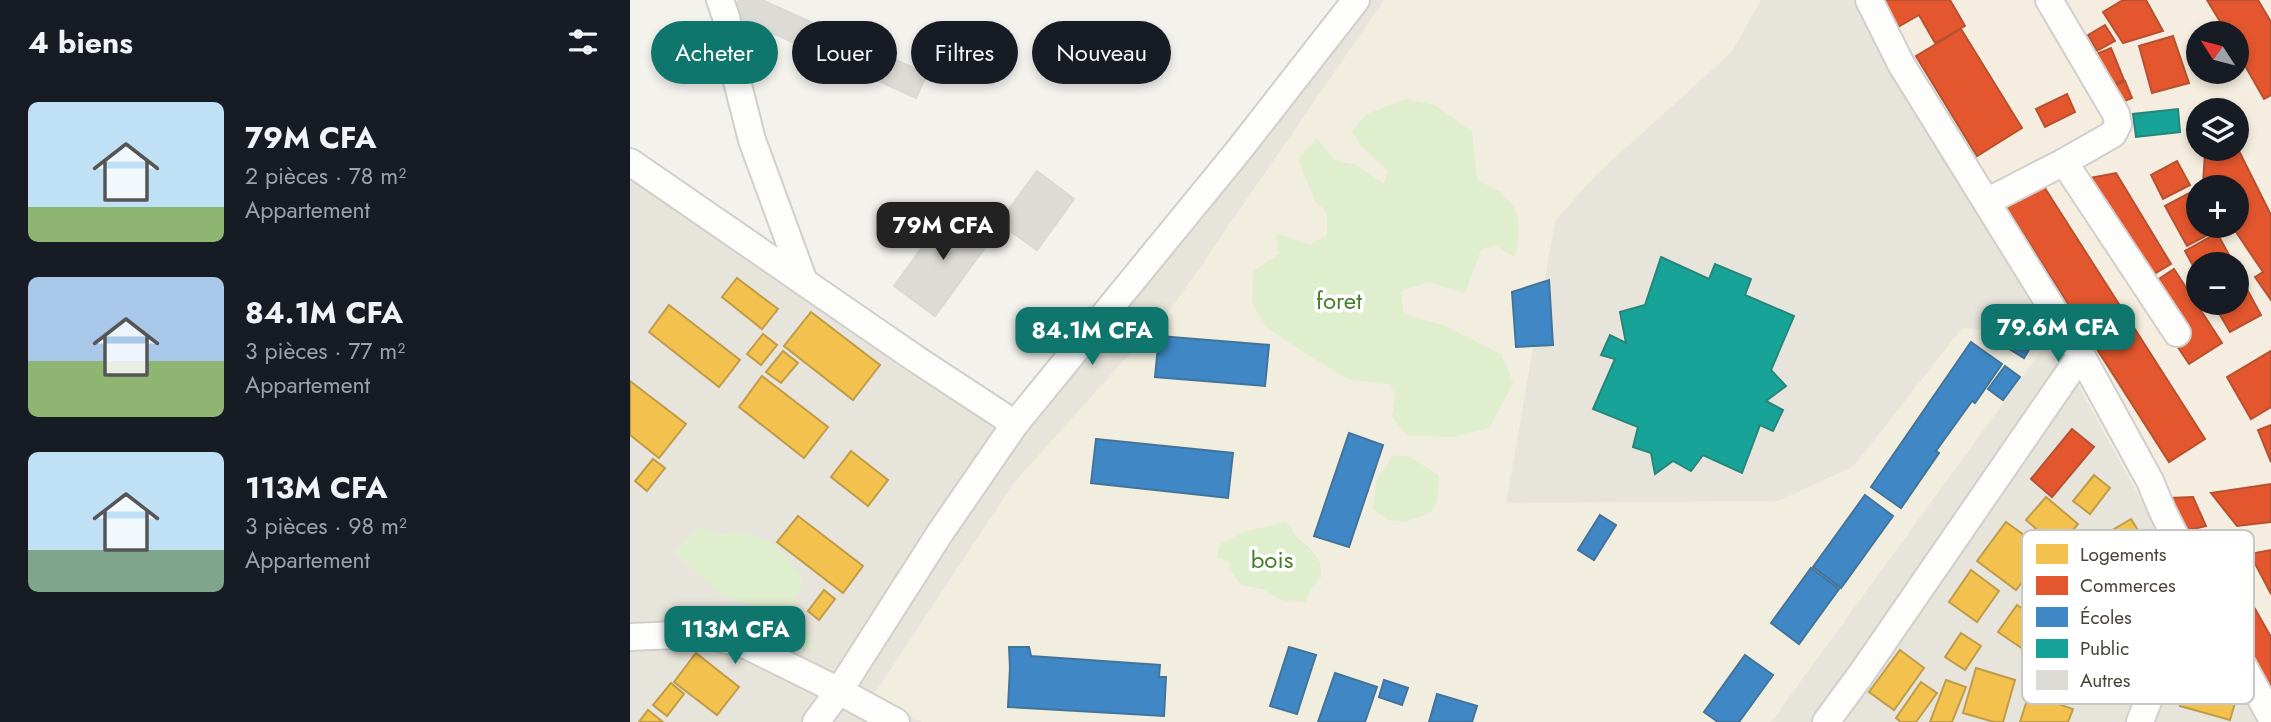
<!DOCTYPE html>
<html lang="fr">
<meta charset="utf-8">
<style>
:root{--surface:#171b24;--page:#20242c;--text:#f1f3f6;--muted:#9ea1a6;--accent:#0f766e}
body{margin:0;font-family:Jost,sans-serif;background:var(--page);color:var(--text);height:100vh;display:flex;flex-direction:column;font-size:26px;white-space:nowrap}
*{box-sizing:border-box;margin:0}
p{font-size:23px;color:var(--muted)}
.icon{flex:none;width:38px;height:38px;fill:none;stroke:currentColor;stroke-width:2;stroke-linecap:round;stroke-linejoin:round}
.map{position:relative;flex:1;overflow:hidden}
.drawer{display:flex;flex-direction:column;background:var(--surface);width:630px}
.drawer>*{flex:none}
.guide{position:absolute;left:21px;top:21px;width:665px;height:63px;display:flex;gap:14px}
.needle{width:46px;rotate:306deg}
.buttons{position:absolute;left:1556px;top:21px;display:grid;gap:14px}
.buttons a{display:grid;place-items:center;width:63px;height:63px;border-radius:50%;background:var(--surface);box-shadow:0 4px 10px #0003;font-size:35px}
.price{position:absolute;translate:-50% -60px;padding:0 16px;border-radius:14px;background:var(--accent);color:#fff;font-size:23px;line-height:46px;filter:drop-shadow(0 2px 4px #0008)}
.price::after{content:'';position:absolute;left:50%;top:42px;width:21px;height:16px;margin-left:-10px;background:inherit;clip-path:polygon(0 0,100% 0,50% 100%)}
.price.selected{background:#222;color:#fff}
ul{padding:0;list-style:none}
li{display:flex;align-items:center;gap:21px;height:175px;padding:0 28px}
li span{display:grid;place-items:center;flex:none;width:196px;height:140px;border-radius:10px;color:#555}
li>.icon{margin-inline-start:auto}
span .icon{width:84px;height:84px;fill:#fffc;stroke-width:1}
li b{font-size:30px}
h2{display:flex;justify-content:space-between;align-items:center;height:84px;padding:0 28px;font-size:30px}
.tag{padding:0 24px;border-radius:32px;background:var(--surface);box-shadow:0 4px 10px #0003;font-size:24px;line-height:63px}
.tag.selected{background:var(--accent);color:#fff}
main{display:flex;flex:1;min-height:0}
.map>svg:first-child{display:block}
.residential{fill:#e7e4db}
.commercial{fill:#f5eee0;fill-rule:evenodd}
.education{fill:#f1eddf;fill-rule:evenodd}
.green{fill:#dfeecd}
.homes{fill:#f2c14e;stroke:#c09c47;stroke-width:2}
.shops{fill:#e4572e;stroke:#b65131;stroke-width:2}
.schools{fill:#3f88c5;stroke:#42749b;stroke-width:2}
.public{fill:#17a398;stroke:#26867b;stroke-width:2}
.building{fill:#dddbd5;stroke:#dbd9d3;stroke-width:2}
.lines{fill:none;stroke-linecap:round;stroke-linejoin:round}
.minor-casing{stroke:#d1cfcb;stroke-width:30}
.minor{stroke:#fdfdfc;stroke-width:26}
.labels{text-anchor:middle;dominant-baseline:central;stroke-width:7;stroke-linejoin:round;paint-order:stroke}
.park-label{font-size:24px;fill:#447e29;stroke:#fff}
.key{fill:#fff;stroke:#c9c7c3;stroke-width:2}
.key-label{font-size:19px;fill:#4a4438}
</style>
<main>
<section class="drawer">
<h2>4 biens<svg class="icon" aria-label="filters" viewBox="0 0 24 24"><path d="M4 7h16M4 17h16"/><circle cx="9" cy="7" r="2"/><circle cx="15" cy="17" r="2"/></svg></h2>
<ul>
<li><span style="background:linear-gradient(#bfe0f5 75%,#8fb573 0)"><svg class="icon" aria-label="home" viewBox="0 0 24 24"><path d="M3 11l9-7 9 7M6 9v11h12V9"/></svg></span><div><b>79M CFA</b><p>2 pièces · 78 m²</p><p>Appartement</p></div></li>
<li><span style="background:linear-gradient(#a9c7e8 60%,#8fb573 0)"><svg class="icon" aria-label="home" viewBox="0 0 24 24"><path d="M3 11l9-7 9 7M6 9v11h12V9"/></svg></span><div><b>84.1M CFA</b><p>3 pièces · 77 m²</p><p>Appartement</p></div></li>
<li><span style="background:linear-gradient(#bfe0f5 70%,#7fa58c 0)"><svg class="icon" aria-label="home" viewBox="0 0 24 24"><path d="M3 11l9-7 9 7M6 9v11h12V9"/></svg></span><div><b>113M CFA</b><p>3 pièces · 98 m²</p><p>Appartement</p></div></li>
</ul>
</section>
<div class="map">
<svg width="1641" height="722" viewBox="0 0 1641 722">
<rect width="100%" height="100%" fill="#f3f2ed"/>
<path class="residential" d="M739,0H1232L1264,70L1436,363L1574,614L1631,722H0V170L383,436L684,60Z"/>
<path class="commercial" d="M1232,0H1641V722L1574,614L1436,363L1264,70ZM1568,33H1606V72H1568ZM1568,110H1606V149H1568ZM1568,187H1606V226H1568ZM1568,264H1606V303H1568Z"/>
<path class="education" d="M754,0H1131L1101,53L968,173L925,221L876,503L1148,501L1224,466L1332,328L1360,330L1392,314L1414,347L1141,722H842L846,706L808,694L799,722H735L747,687L705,673L688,722H292L243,696L383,484L546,302ZM687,140L705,161L726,165L754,185L759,171L730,145L847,180L870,192L885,257L866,245L851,249L835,293L799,281L771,291L773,314L815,326L762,417L765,396L761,384L718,379L695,364L623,272L649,254L646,234L680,245L697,235V212L685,201ZM529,336L638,345L635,385L526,377ZM719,434L753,445L719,547L685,536ZM466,439L603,453L598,498L462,483ZM656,522L667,538L680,548L690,563L691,577L682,586L675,602L652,600L633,589L611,585L599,562ZM379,647H399L401,656L529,665V677L536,678L534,716L378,707ZM659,647L685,655L667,713L641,706Z"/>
<g class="green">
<path d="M776,99L805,105L842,132L847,180C888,202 894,210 885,257L866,245L851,249L835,293L799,282L771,291L773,314L815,326L872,355L883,383L859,428L824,437L777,435L762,417L765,396L761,384L718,379L667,348L636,327L622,303L623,272L649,255L646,233L680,245L697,235V212L685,201L668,158L687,139L705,161L726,165L754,184L758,171L730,145L722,131L737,114Z"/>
<path d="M762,455L781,457L809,476L807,501L800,513L775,522L758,520L743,509L746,482Z"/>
<path d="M656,522C659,527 662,533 666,537C680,553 690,553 691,577L682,586L675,602L652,600L633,589L611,585L602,573L599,562L587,557L590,544L614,532Z"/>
<path d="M70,527L91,535L111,531L142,542L154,553L173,580L163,600L185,649L162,644L134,609L90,594L44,552Z"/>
</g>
<g class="homes">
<path d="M107,278L148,309L132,329L92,297Z"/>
<path d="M39,305L110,360L89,387L19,332Z"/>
<path d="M181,312L250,365L223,400L154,346Z"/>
<path d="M133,334L147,345L131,365L117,354Z"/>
<path d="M153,351L168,363L151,383L136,372Z"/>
<path d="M132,376L198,427L174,458L109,407Z"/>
<path d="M0,381L56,424L29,458L0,435Z"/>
<path d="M221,451L258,480L238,506L201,477Z"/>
<path d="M23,459L35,468L17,491L5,481Z"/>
<path d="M1464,475L1480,488L1460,514L1443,501Z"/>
<path d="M1416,497L1448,524L1428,548L1396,520Z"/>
<path d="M168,516L233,566L213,593L147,542Z"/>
<path d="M1501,519L1514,540L1497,550L1484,529Z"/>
<path d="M1376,522L1416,551L1386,590L1347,561Z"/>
<path d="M1341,570L1369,591L1347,622L1319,602Z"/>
<path d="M194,590L205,599L189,620L178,611Z"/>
<path d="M1387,605L1415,624L1396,651L1368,632Z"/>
<path d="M1331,633L1351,646L1335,670L1315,657Z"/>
<path d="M1270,650L1294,668L1264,710L1239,692Z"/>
<path d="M66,653L109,687L87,715L44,682Z"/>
<path d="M1346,668L1385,680L1373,722H1364L1333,713Z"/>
<path d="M1558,679L1608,693L1600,720L1550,706Z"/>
<path d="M1316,680L1336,687L1322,722H1300Z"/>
<path d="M1291,682L1307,693L1286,722H1271L1266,718Z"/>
<path d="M41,683L54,694L37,716L23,705Z"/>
<path d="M1399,694L1443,709L1438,722H1390Z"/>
<path d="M18,710L33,722H9Z"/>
</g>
<g class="shops">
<path d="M1256,0H1320L1335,26L1305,43L1289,15L1268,27L1254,2Z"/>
<path d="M1493,0H1516L1533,31L1493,43L1473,12Z"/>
<path d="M1577,0H1628L1641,22V95L1634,99L1606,50V33H1597Z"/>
<path d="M1475,25L1485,41L1467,51L1458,35Z"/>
<path d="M1331,29L1392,128L1347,156L1286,56Z"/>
<path d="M1543,36L1559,83L1522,93L1509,46Z"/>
<path d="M1481,48L1494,80L1463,93L1449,61Z"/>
<path d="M1495,81L1502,98L1469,112L1462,95Z"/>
<path d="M1437,94L1445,112L1415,127L1406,109Z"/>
<path d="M1607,147L1641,215V300L1625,277L1633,272L1602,226H1606V187H1576L1573,184L1575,153L1606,149Z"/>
<path d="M1547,161L1560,185L1533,199L1521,175Z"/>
<path d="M1486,173L1541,264L1504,286L1444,181Z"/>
<path d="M1411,182L1575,439L1539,462L1375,205Z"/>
<path d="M1563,191L1568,200V226H1582L1585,231L1557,246L1535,206Z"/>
<path d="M1587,233L1604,264H1568V275L1555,251Z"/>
<path d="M1544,269L1592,343L1559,364L1516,299L1526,281Z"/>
<path d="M1606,269L1631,315L1600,332L1583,303H1606Z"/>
<path d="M1641,351V407L1621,419L1597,377Z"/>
<path d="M1641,425V462L1628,430Z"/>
<path d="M1442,429L1464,447L1422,497L1401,479Z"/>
<path d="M1641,484V522L1607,526L1581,493Z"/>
<path d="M1563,497L1576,526L1549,532L1540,498Z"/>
<path d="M1582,533L1641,637V702L1550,540Z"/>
<path d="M1641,550V594L1620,554Z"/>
</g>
<g class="schools">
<path d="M919,280L923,345L886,347L882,292Z"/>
<path d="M1386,332L1403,343L1394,358L1376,347Z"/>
<path d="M529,336L639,345L635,386L525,377Z"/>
<path d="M1341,342L1372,364L1345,403L1342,401L1306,451L1309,453L1271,508L1241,487Z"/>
<path d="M1375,366L1390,377L1373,400L1358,389Z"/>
<path d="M719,433L753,445L719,547L684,536Z"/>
<path d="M466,439L603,453L598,498L461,483Z"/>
<path d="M1235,495L1263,516L1211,588L1183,567Z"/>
<path d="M970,515L986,525L964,560L948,550Z"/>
<path d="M1181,568L1209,589L1169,644L1141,623Z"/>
<path d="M379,647H399L401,656L530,665L529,677H536L534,716L378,707L380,668Z"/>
<path d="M659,647L686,655L667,714L640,706Z"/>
<path d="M1115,655L1143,675L1109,722H1088L1074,712Z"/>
<path d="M705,673L747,687L735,722H688Z"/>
<path d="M754,680L778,688L772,705L749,697Z"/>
<path d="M807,694L847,706L842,722H799Z"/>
</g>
<g class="public">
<path d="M1548,109L1550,132L1506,137L1503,114Z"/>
<path d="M1031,257L1079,279L1085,264L1121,279L1115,295L1164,316L1141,370L1156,386L1136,401L1153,410L1143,431L1130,425L1112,473L1073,455L1061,471L1043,461L1025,474L1021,453L1003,447L1008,427L963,409L985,359L971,355L980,335L996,343L990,312L1015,305Z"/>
</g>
<g class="building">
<path d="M109,0H132L181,22L171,46L102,15Z"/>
<path d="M226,42L297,74L286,98L216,66Z"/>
<path d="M407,171L444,199L407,250L369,223Z"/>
<path d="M321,208L362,238L305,316L264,286Z"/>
</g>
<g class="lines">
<g class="minor-casing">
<g id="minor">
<path d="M90,0L96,17L106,77L122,140L173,279"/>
<path d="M1239,0L1271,64L1451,355L1520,481L1532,510L1577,600L1641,717"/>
<path d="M1419,0L1486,114L1488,124L1483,134L1434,162"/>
<path d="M0,162L286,359L385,424"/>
<path d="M1358,201L1434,162L1547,333"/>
<path d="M0,637L69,634L112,643L209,691L266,722"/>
<path d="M186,722L209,691L310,533L385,424L609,150L726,0"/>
<path d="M1196,722L1232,673L1451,355"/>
<path d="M1510,722L1539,646L1553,621L1577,600"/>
</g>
</g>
<use href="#minor" class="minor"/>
</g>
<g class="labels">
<g class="park-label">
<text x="709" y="300">foret</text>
<text x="642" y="559">bois</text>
</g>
</g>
<rect x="1392" y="530" width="232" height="174" rx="10" class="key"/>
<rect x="1406" y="544" width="32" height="20" fill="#f2c14e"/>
<rect x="1406" y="576" width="32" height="19" fill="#e4572e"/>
<rect x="1406" y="607" width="32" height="20" fill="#3f88c5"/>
<rect x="1406" y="639" width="32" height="19" fill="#17a398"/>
<rect x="1406" y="670" width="32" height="20" fill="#dddbd5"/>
<g class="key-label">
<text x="1450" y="561">Logements</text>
<text x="1450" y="592">Commerces</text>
<text x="1450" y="624">Écoles</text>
<text x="1450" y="655">Public</text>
<text x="1450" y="687">Autres</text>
</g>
</svg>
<div class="buttons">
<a><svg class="needle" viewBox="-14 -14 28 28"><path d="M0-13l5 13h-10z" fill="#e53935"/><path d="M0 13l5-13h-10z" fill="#9ea1a6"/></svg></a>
<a><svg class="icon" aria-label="layers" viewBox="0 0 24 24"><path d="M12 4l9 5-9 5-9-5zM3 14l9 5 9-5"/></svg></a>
<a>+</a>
<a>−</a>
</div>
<b class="price selected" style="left:313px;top:262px">79M CFA</b>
<b class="price" style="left:1428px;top:364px">79.6M CFA</b>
<b class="price" style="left:462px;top:367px">84.1M CFA</b>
<b class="price" style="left:105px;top:666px">113M CFA</b>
<div class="guide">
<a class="tag selected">Acheter</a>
<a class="tag">Louer</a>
<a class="tag">Filtres</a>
<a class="tag">Nouveau</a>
</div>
</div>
</main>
